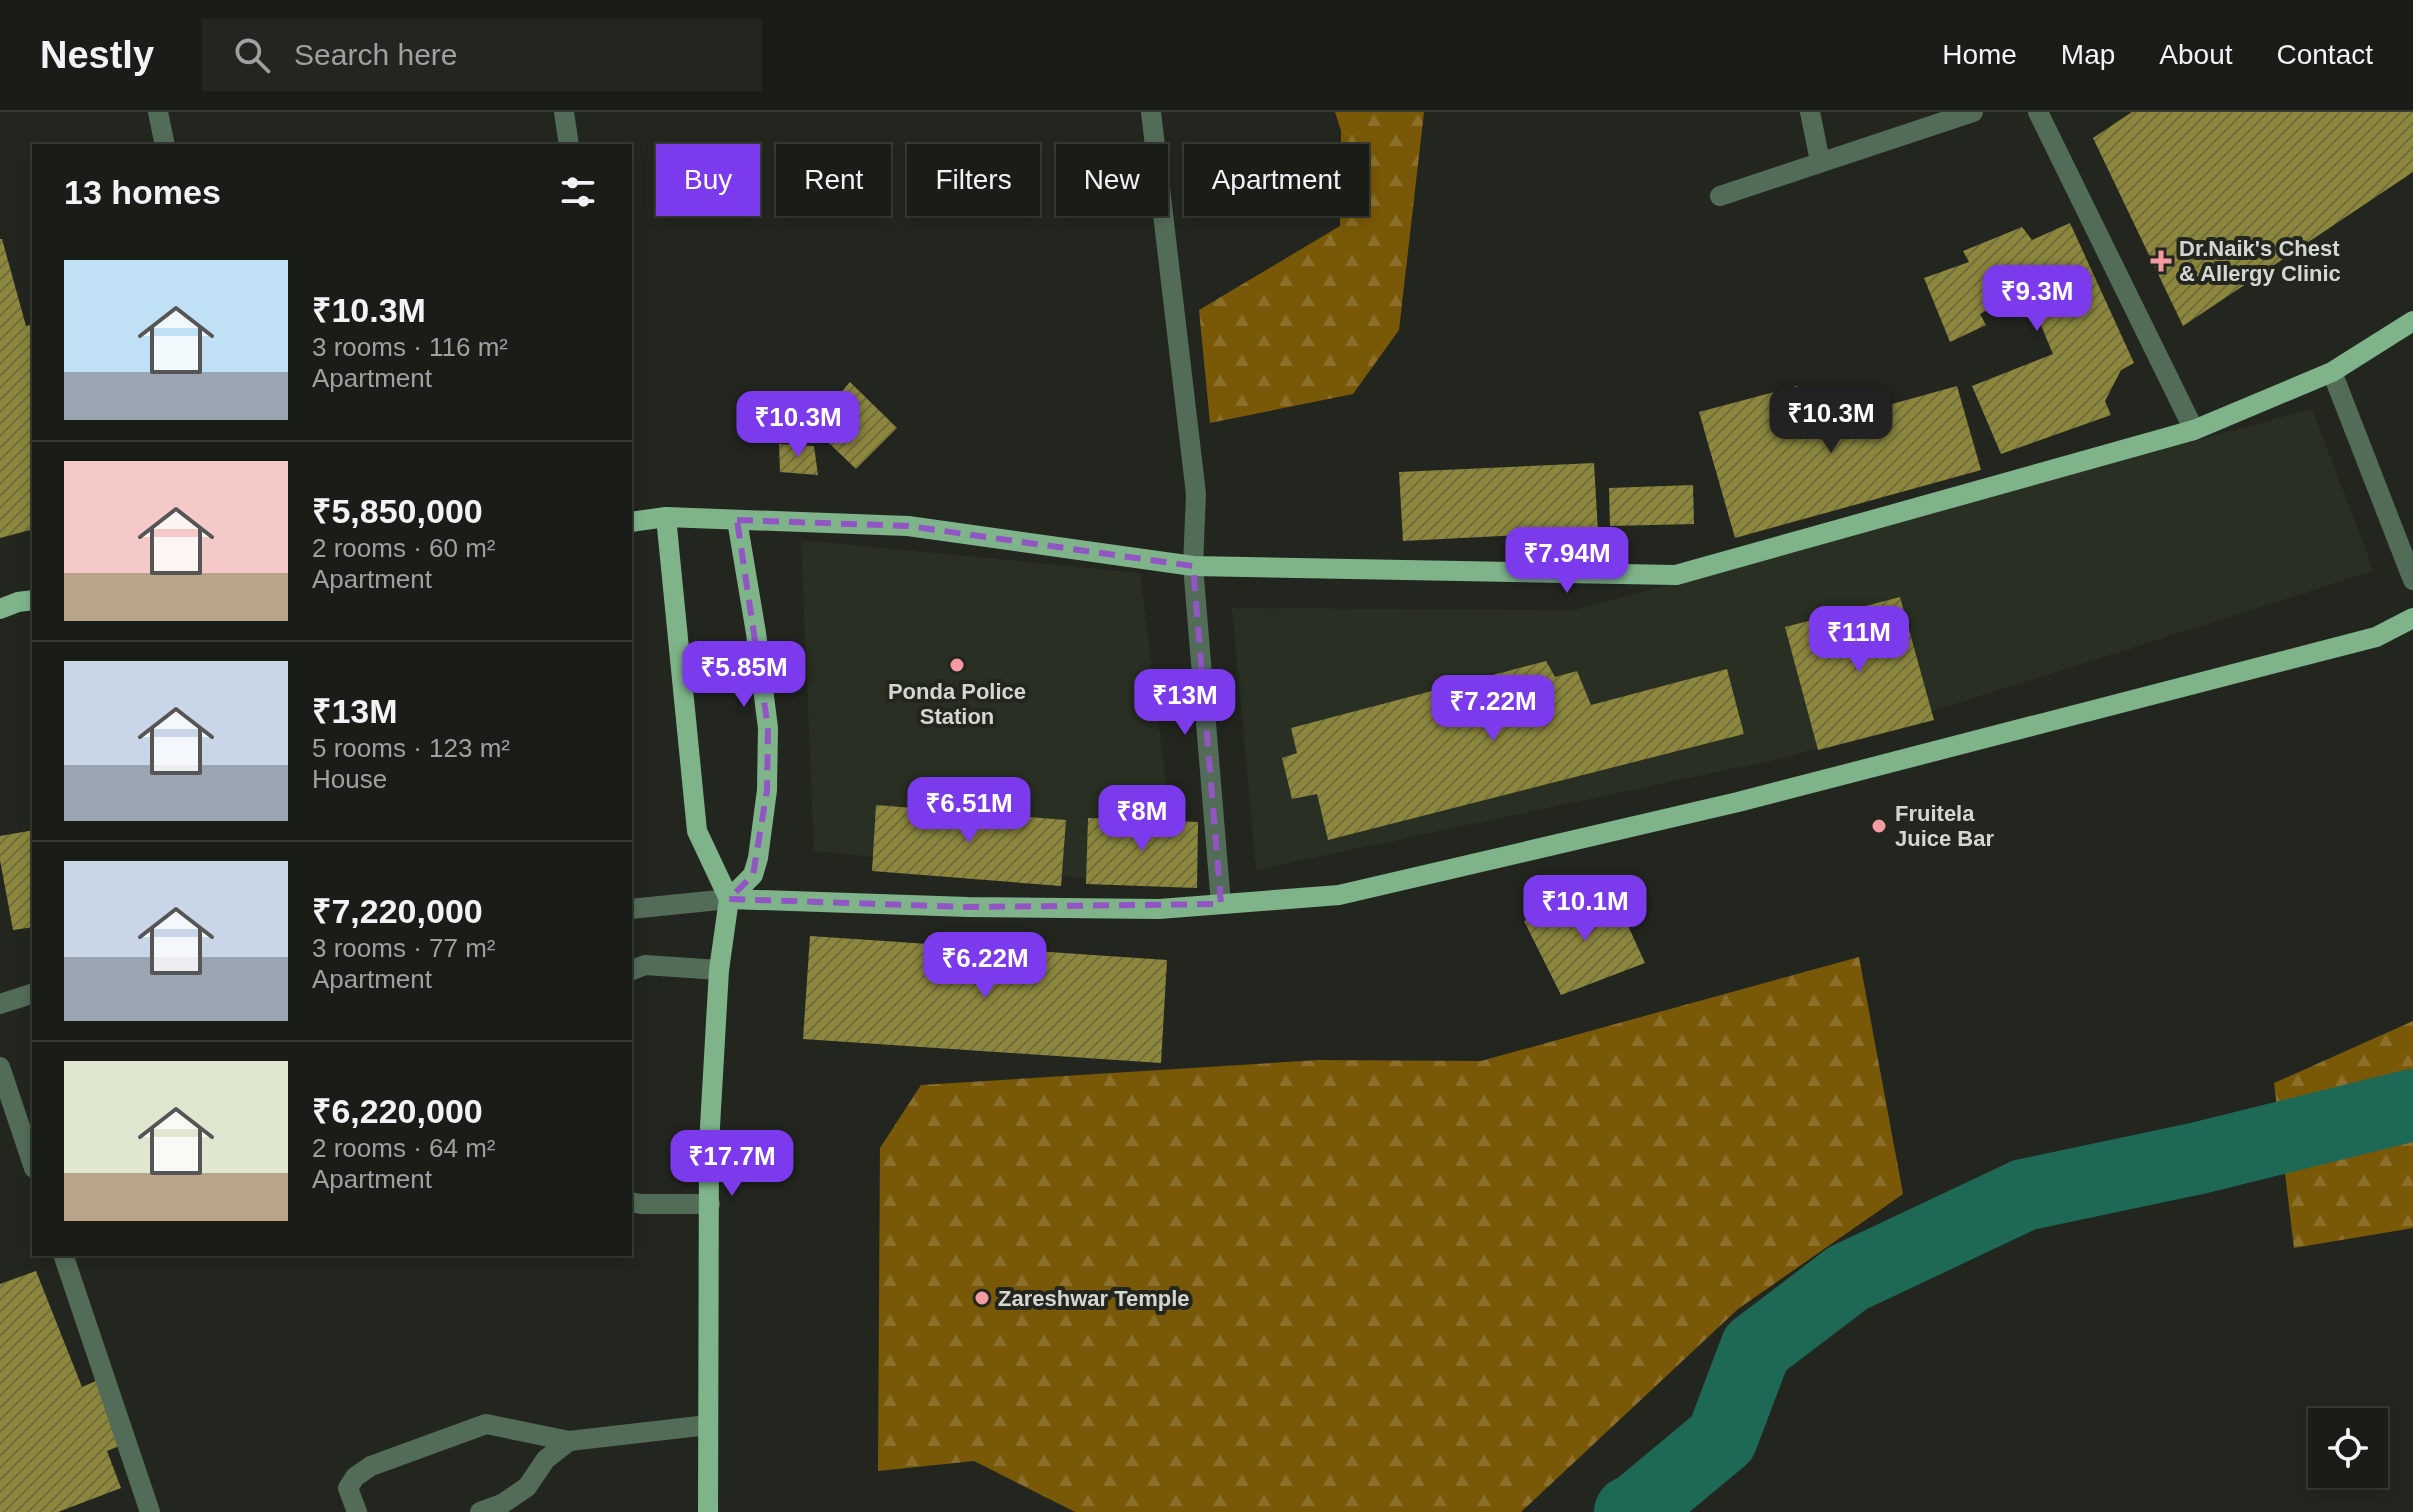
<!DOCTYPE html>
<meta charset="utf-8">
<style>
:root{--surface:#1a1c17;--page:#232520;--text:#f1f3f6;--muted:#9fa1a1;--line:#383a36;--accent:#7c3aed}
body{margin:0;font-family:Helvetica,sans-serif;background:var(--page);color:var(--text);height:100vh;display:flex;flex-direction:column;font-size:30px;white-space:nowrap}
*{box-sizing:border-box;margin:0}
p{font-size:26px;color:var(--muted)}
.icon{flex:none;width:44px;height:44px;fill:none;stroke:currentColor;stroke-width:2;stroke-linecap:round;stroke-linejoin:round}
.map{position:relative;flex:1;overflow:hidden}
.details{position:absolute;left:32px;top:32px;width:600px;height:1112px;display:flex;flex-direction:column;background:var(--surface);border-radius:0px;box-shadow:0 4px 12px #0003,0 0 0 2px var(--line)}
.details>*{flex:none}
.top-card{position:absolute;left:656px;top:32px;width:760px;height:72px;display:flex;gap:16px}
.fabs{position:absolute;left:2308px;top:1296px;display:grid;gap:16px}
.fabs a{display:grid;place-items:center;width:80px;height:80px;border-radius:0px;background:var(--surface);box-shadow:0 4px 12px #0003,0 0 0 2px var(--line);font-size:40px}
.price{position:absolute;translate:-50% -68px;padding:0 18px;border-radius:16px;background:var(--accent);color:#fff;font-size:26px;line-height:52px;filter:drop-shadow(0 2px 4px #0008)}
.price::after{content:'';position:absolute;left:50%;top:48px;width:24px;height:18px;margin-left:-12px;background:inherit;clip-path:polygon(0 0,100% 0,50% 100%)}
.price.active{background:#222;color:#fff}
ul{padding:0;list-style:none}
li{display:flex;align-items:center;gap:24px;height:200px;padding:0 32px}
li+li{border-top:2px solid var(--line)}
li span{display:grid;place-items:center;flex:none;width:224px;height:160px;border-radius:0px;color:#555}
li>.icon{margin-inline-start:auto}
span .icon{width:96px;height:96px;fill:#fffc;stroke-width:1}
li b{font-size:34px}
h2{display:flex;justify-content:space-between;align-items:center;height:96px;padding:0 32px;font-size:34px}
.chip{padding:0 28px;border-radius:0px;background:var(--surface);box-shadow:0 4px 12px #0003,0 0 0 2px var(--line);font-size:28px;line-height:72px}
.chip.active{background:var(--accent);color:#fff}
header{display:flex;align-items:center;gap:48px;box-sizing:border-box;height:112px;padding:0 40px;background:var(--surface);border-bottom:2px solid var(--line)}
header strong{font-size:38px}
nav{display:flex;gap:44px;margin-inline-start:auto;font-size:28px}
.search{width:560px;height:72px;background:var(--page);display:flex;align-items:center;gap:20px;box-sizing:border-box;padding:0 28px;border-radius:0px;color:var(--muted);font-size:30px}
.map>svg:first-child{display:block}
.built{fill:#292f22}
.forest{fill:url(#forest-firs)}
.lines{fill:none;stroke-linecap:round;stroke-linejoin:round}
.river{stroke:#1e6856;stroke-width:72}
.building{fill:url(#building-hatch)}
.minor{stroke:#536c58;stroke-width:20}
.major{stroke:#7fb48b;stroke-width:20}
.marked{fill:none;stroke:#9156c4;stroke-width:6;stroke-dasharray:16 10;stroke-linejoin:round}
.poi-dot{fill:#f49aa1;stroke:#23261f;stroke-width:3}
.labels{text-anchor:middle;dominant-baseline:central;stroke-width:8;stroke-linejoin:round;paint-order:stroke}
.poi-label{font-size:22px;font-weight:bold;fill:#d4d6d1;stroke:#23261f;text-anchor:start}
</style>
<header>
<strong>Nestly</strong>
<div class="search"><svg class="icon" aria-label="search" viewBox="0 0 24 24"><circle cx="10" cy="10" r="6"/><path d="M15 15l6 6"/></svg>Search here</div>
<nav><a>Home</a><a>Map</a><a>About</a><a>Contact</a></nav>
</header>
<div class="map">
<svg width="2413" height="1400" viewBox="0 0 2413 1400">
<defs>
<pattern id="forest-firs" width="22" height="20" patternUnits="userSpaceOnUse" patternTransform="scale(2)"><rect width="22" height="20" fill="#795807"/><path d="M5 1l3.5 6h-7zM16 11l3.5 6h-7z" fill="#8b6f2a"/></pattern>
<pattern id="building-hatch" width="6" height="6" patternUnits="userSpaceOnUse" patternTransform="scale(2)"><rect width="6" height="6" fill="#8c873d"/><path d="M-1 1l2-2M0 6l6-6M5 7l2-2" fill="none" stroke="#716e3e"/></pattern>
</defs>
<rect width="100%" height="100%" fill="#23261f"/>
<g class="built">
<path d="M2312,297L2374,459L1792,644L1256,758L1232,496L1574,498Z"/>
<path d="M801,428L1140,461L1179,776L814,739Z"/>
</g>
<g class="forest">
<path d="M1335,0H1424L1399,218L1353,282L1210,311L1199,198L1340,114L1341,19Z"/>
<path d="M1859,845L1903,1082L1738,1197L1521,1400H1075L974,1349L878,1359L880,1036L921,973L1319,948L1481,949Z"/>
<path d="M2413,909V1116L2294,1136L2274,971Z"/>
</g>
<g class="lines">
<path class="river" d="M1630,1400L1638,1396L1722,1326L1756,1236L1848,1166L2024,1083L2199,1046L2413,993"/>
</g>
<g class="building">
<path d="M2132,0H2413V60L2183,214L2093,26Z"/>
<path d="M2070,111L2134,251L2121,258L2105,289L2111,303L2001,342L1972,274L2053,242L2032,192L2009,200L2005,189L1980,202L1986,213L1950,230L1924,166L1969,150L1963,139L2022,115L2032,128Z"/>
<path d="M0,127H2L26,214L34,212V417L0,426Z"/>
<path d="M850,270L897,316L856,357L812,315Z"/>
<path d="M1797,274L1809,315L1957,274L1981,358L1735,426L1699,300Z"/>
<path d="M779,332L814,334L818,363L780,360Z"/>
<path d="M1594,351L1598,419L1403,429L1399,360Z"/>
<path d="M1693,373L1694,412L1610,414L1609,376Z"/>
<path d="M1900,485L1934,608L1818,638L1785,515Z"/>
<path d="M1546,549L1555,565L1577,559L1591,593L1727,557L1744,622L1328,728L1317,682L1292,687L1282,646L1297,641L1291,616Z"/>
<path d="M876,693L1066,708L1061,774L872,759Z"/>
<path d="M1088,706L1198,710L1197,776L1086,772Z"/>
<path d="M34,718V815L13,818L0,748V724Z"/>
<path d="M1613,781L1645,851L1561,883L1524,809Z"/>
<path d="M810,824L1167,848L1161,951L803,927Z"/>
<path d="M36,1159L82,1275L103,1266L129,1330L107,1339L121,1376L58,1400H0V1172Z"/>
</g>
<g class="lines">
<g class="minor">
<path d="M158,0L165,34"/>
<path d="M564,0L569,34"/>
<path d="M1151,0L1196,382L1193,454L1221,792"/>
<path d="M1810,0L1820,49"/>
<path d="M2038,0L2194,318"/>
<path d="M1720,84L1973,0"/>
<path d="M2332,260L2413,468"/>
<path d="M630,797L729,787"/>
<path d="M630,859L645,853L719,858"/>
<path d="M0,892L34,881"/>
<path d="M0,955L34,1056"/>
<path d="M630,1090L641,1092H710"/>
<path d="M63,1142L150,1400"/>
<path d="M357,1400L348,1376L355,1365L371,1354L486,1312L569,1329L708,1313"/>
<path d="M480,1400L502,1392L527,1375L546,1347L569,1329"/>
</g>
<g class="major">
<path d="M666,405L697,719L729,787L719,858L709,1032L708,1400"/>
<path d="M630,410L666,405L908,414L1193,454L1676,463L2194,318L2332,260L2413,209"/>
<path d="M0,497L18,490L34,488"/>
<path d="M729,787L968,795L1159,797L1339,783L1738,690L2376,525L2413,506"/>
<path d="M729,787L753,763L758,746L767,678L768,616L756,521L737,408"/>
</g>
</g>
<path class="marked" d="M737,408L908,414L1193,454L1221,792L968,795L729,787L753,763L767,678L768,616Z"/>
<g class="poi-dot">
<path d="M2157 137h8v8h8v8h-8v8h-8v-8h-8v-8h8z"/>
<circle cx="957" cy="553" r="8"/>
<circle cx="1879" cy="714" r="8"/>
<circle cx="982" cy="1186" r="8"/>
</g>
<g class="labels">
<g class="poi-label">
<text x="2179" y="136">Dr.Naik's Chest<tspan x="2179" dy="25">&amp; Allergy Clinic</tspan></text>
<text x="957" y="579" text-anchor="middle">Ponda Police<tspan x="957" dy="25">Station</tspan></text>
<text x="1895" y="701">Fruitela<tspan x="1895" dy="25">Juice Bar</tspan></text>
<text x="998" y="1186">Zareshwar Temple</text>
</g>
</g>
</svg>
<div class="fabs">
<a><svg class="icon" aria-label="locate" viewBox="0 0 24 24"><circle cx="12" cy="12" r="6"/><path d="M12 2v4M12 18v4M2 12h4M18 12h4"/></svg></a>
</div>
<b class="price" style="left:2037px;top:221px">₹9.3M</b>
<b class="price active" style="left:1831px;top:343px">₹10.3M</b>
<b class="price" style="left:798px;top:347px">₹10.3M</b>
<b class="price" style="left:1567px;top:483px">₹7.94M</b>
<b class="price" style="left:1859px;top:562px">₹11M</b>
<b class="price" style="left:744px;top:597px">₹5.85M</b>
<b class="price" style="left:1185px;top:625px">₹13M</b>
<b class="price" style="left:1493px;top:631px">₹7.22M</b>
<b class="price" style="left:969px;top:733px">₹6.51M</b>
<b class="price" style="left:1142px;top:741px">₹8M</b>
<b class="price" style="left:1585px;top:831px">₹10.1M</b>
<b class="price" style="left:985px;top:888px">₹6.22M</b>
<b class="price" style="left:732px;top:1086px">₹17.7M</b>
<div class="top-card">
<a class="chip active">Buy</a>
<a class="chip">Rent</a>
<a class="chip">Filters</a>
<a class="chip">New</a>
<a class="chip">Apartment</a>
</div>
<section class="details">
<h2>13 homes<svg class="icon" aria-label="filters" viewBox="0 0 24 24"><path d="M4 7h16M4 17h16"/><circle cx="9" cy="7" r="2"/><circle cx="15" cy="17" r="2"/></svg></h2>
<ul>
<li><span style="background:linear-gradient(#bfe0f5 70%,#9aa5b1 0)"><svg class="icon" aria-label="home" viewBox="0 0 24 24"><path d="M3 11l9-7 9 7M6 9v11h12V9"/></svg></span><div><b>₹10.3M</b><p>3 rooms · 116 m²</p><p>Apartment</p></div></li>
<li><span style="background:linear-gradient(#f6c9c9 70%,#b9a48a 0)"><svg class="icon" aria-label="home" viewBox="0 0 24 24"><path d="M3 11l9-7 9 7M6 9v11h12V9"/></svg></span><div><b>₹5,850,000</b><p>2 rooms · 60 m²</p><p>Apartment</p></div></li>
<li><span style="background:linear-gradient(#c9d6e8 65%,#9aa5b1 0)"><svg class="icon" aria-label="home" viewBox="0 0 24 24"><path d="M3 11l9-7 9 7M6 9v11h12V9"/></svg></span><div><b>₹13M</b><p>5 rooms · 123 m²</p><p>House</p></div></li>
<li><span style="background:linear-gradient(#c9d6e8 60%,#9aa5b1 0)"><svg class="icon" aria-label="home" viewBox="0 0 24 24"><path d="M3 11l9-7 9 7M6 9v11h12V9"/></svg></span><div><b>₹7,220,000</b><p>3 rooms · 77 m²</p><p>Apartment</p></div></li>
<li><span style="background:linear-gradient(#dfe7d0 70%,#b9a48a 0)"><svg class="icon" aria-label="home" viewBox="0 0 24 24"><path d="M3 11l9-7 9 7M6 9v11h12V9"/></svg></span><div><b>₹6,220,000</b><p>2 rooms · 64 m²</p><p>Apartment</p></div></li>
</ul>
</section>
</div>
